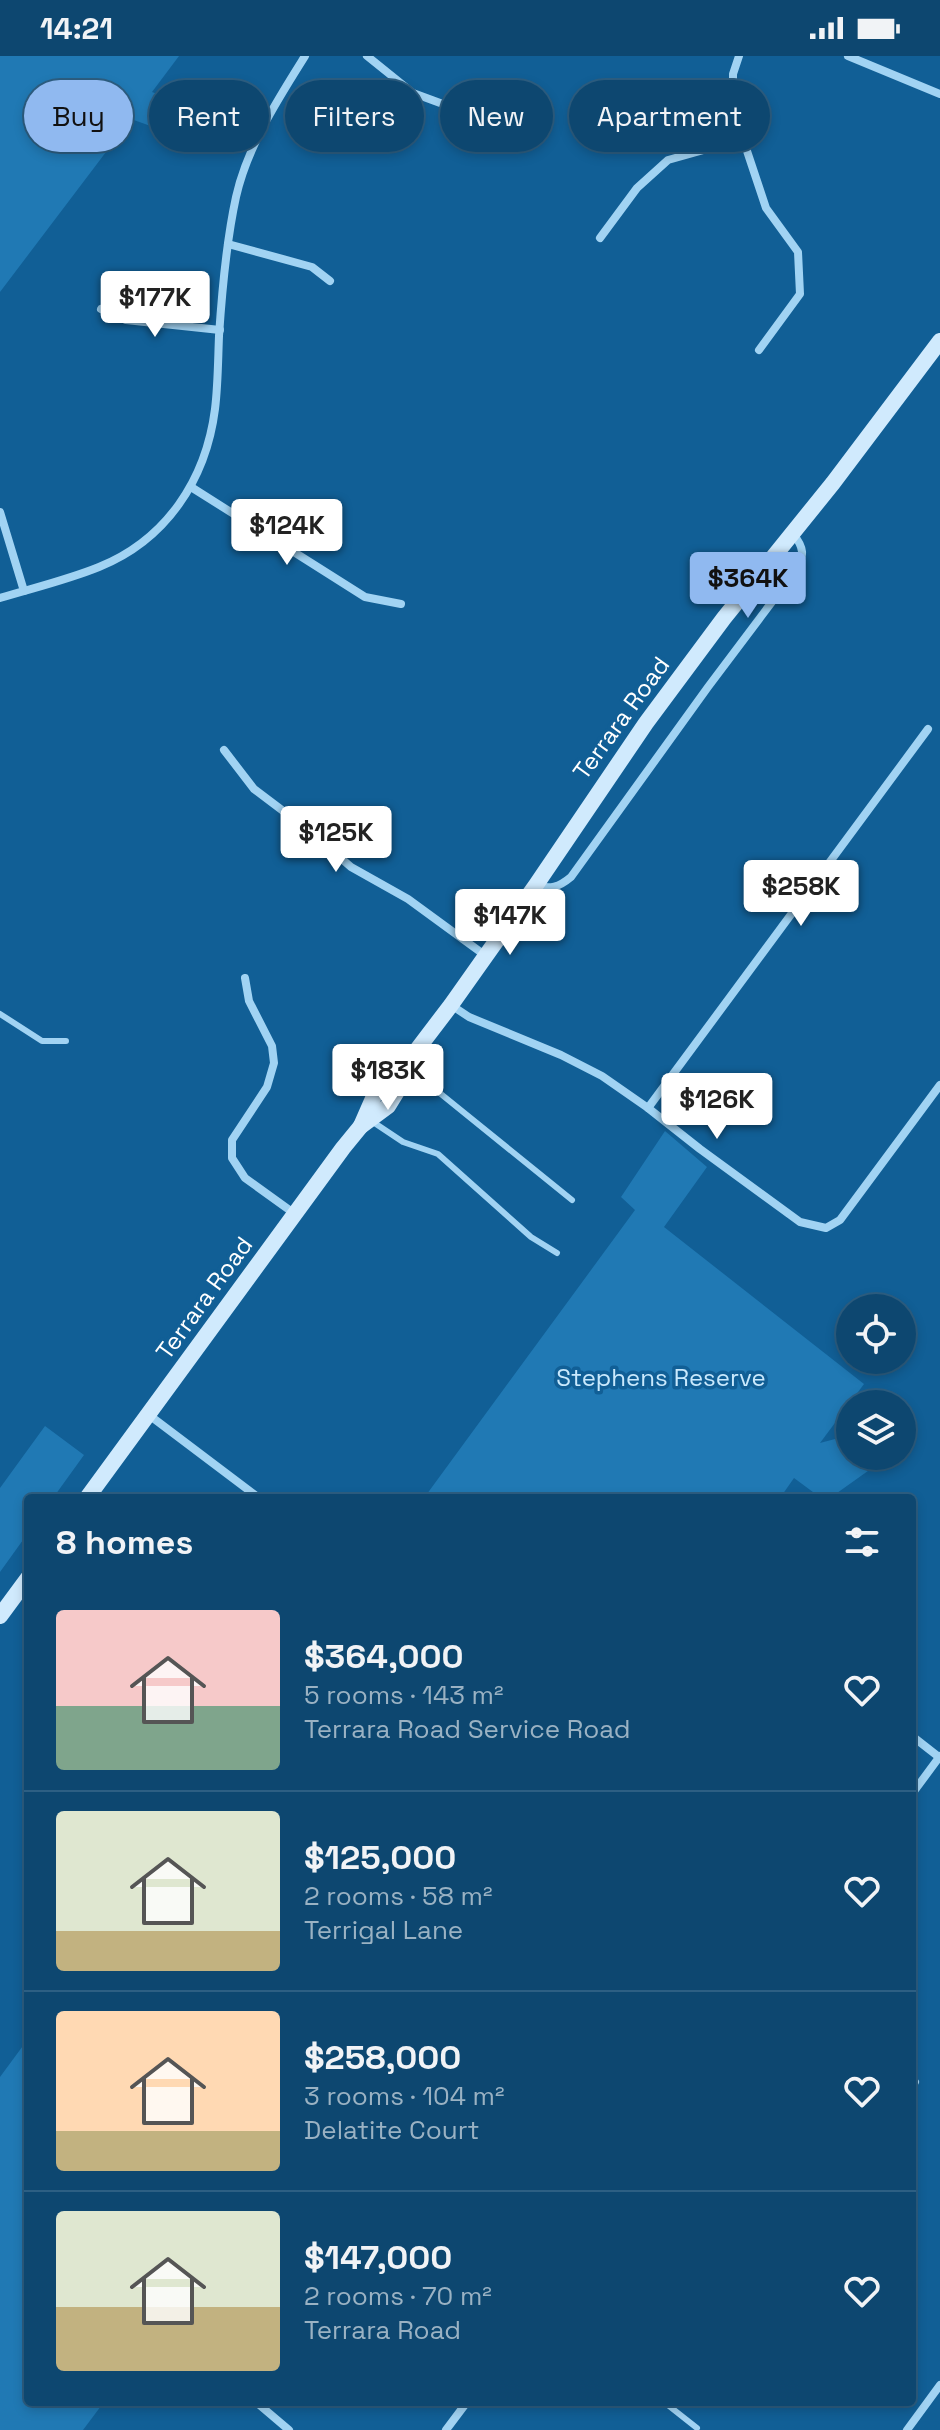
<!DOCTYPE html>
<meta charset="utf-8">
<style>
:root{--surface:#0d4770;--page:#164e75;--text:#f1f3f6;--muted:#9ab2c3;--line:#2d5f83;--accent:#90b9f0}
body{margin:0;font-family:"Space Grotesk",sans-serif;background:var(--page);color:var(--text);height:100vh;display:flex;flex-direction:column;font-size:30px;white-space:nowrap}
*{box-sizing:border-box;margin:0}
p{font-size:26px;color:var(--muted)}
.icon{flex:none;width:44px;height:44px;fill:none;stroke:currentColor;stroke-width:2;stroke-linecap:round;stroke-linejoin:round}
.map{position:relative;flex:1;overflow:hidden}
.panel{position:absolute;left:24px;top:1438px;width:892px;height:912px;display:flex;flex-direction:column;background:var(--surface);border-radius:8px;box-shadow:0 4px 12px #0003,0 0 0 2px var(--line)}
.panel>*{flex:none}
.hud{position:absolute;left:24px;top:24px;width:892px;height:72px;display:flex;gap:16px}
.fabs{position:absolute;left:836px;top:1238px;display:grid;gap:16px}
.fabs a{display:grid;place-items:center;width:80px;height:80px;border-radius:50%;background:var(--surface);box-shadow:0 4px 12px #0003,0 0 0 2px var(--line);font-size:40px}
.price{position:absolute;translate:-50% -68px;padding:0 18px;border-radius:8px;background:#fff;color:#222;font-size:26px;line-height:52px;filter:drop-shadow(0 2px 4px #0008)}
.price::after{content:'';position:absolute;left:50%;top:48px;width:24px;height:18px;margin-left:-12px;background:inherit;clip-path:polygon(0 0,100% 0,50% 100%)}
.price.selected{background:var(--accent);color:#111}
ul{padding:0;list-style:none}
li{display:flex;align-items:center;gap:24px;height:200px;padding:0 32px}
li+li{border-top:2px solid var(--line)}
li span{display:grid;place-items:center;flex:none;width:224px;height:160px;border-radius:8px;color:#555}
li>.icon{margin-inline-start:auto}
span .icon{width:96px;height:96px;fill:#fffc;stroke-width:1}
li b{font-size:34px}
h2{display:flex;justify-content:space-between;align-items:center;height:96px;padding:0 32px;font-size:34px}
.chip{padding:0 28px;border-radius:36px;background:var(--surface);box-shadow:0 4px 12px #0003,0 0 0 2px var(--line);font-size:28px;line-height:72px}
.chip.selected{background:var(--accent);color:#111}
.status{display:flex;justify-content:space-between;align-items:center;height:56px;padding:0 40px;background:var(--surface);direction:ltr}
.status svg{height:22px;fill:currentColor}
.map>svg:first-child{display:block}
.green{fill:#2079b4}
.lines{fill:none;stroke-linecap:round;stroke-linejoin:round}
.lane{stroke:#a1d3f3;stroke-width:6}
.street{stroke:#a1d3f3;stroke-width:8}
.secondary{stroke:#d0eafd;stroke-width:16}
.labels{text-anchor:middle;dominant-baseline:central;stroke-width:7;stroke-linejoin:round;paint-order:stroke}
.street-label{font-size:24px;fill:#fff;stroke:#115f96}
.park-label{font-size:24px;fill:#c9e9fd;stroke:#115f96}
</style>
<div class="status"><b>14:21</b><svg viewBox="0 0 49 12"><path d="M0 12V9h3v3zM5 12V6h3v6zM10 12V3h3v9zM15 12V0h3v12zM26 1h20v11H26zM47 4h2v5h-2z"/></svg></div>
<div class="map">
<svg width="940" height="2374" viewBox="0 0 940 2374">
<rect width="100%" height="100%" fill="#115f96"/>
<g class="green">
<path d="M0,0H179L152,36L241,69L229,98L131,63L0,236Z"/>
<path d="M665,1075L707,1111L664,1171L864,1328L820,1387L850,1379V1400H889L830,1442H821L794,1422L780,1442H424L635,1154L621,1141Z"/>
<path d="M45,1370L84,1399L53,1442H28V1477L0,1516V1432Z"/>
<path d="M28,1983V2346H104L83,2374H0V2021Z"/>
</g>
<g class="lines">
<g class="lane">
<path d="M0,958L42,985H66"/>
<path d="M410,1013L572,1144"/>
<path d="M373,1066L403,1086L438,1098L531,1181L557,1197"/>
<path d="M664,2346L697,2372"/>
</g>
<g class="street">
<path d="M367,0L413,37L451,51"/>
<path d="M739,0L733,18V49L743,83L766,152L798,196L800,238L759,294"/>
<path d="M848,0L940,38"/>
<path d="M600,182L637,132L668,104L743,83"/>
<path d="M228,188L312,211L330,225"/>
<path d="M101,253L126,264L220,274"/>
<path d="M191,431L365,541L401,548"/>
<path d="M0,456L24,535"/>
<path d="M0,542C33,532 67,524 99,511C166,484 206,424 215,353C218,329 218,304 219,280C222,234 226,187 236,141C247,91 278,43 305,0"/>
<path d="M224,694L254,733L311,776L351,811L408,843L486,900"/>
<path d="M536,829C550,834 559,831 571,821L708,631L796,514C805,500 804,491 793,478"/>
<path d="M245,922L249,945L272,990L274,1007L267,1031L232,1084V1102L245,1122L295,1158"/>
<path d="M451,949L469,961L561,999L602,1020L648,1052L700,1093L800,1166L826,1172L840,1164L940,1029"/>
<path d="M648,1052L928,673"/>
<path d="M149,1359L259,1442"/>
<path d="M912,1680L939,1701"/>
<path d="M912,1738L940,1700"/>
<path d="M912,2024L915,2026"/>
<path d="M256,2346L289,2374"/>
<path d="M446,2374L467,2346"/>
<path d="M907,2374L940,2329"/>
</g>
<g class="secondary">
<path d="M361,1070L375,1038L383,1026L413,999L451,949L536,829L646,667L724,562L833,427L940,285"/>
<path d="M87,1442L343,1092L361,1070L388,1050L404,1024L412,1001"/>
<path d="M0,1560L28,1522"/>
</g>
</g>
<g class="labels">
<g class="street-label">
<text transform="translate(621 662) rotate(-54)">Terrara Road</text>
<text transform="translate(204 1242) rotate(-54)">Terrara Road</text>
</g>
<g class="park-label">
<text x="661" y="1321">Stephens Reserve</text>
</g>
</g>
</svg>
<div class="fabs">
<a><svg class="icon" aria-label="locate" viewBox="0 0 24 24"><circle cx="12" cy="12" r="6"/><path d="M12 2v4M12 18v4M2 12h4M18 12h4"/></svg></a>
<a><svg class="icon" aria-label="layers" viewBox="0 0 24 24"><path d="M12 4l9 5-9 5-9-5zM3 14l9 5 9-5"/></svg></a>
</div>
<b class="price" style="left:155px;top:283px">$177K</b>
<b class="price" style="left:287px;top:511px">$124K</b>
<b class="price selected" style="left:748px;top:564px">$364K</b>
<b class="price" style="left:336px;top:818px">$125K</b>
<b class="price" style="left:801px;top:872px">$258K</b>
<b class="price" style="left:510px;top:901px">$147K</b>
<b class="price" style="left:388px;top:1056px">$183K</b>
<b class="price" style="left:717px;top:1085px">$126K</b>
<div class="hud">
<a class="chip selected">Buy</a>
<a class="chip">Rent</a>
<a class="chip">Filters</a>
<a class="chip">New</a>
<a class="chip">Apartment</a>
</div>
<section class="panel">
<h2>8 homes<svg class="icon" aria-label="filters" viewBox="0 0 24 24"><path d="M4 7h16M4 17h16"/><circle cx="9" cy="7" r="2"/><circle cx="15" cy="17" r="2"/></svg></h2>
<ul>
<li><span style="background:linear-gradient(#f6c9c9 60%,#7fa58c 0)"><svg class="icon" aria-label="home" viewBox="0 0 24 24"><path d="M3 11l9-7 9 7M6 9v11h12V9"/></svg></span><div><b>$364,000</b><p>5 rooms · 143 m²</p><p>Terrara Road Service Road</p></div><svg class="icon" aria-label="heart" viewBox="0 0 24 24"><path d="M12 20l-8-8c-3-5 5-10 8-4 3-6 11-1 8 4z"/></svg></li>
<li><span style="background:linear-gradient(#dfe7d0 75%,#c2b280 0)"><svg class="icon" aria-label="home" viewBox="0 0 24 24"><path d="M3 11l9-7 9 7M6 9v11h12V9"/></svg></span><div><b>$125,000</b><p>2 rooms · 58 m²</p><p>Terrigal Lane</p></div><svg class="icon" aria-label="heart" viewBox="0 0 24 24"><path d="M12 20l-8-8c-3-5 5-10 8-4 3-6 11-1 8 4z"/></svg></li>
<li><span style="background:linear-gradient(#ffd9b3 75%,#c2b280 0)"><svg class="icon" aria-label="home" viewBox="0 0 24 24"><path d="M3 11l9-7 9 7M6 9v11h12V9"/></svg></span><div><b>$258,000</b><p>3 rooms · 104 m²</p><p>Delatite Court</p></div><svg class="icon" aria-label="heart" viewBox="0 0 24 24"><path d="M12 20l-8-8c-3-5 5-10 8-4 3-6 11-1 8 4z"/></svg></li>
<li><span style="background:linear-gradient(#dfe7d0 60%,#c2b280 0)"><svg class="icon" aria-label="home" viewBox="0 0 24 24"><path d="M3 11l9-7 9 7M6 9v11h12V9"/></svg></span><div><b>$147,000</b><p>2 rooms · 70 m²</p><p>Terrara Road</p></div><svg class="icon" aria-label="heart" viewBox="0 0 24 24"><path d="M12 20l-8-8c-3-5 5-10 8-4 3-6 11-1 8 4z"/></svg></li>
</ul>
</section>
</div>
